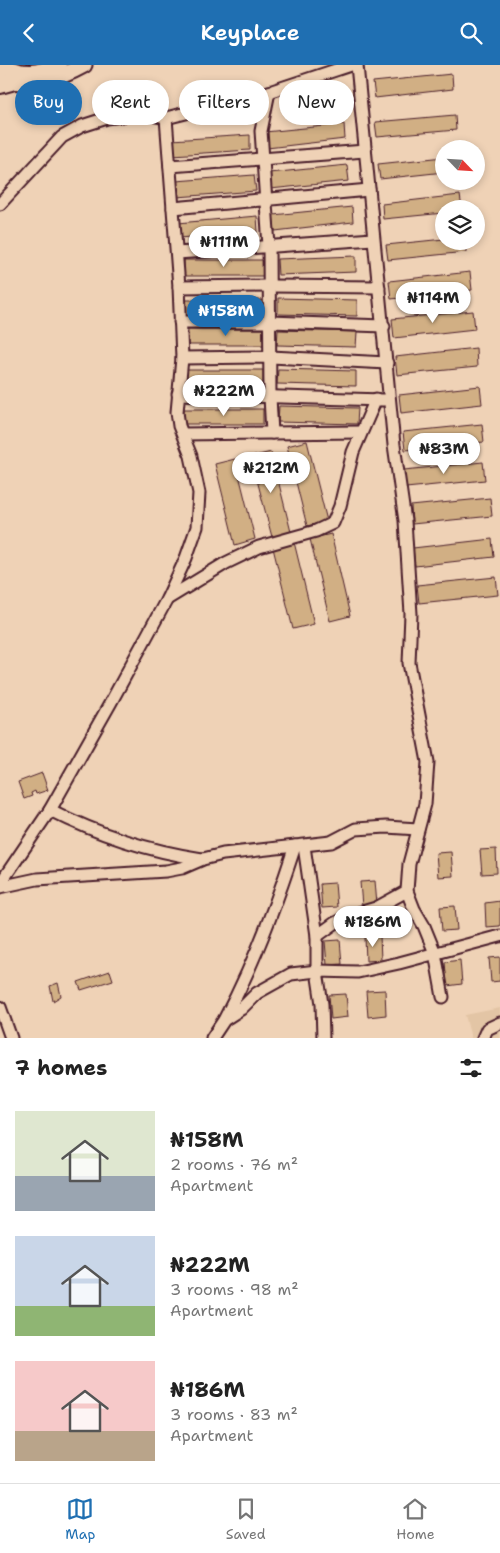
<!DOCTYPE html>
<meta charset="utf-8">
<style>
:root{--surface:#fff;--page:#f6f6f6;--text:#222;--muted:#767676;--line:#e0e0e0;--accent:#1f6fb2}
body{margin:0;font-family:"Shantell Sans",sans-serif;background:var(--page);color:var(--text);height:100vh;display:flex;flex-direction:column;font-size:19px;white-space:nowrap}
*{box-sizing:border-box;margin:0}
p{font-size:16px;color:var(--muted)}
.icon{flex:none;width:28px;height:28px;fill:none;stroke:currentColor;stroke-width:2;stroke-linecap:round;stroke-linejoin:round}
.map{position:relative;height:973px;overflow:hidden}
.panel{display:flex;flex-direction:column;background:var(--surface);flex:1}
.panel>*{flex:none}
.top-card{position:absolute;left:15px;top:15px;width:470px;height:45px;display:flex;gap:10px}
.needle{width:32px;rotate:115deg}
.tools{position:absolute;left:435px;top:75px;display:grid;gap:10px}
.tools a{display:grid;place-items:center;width:50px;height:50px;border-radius:50%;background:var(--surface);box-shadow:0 2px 8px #0003;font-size:25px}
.price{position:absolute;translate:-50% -42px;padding:0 11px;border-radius:18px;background:#fff;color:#222;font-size:16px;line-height:32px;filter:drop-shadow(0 1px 2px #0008)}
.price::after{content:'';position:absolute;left:50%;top:30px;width:15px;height:11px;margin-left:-8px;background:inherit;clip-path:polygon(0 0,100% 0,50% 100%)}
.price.selected{background:var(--accent);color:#fff}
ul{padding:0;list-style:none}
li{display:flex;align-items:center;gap:15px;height:125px;padding:0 15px}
li span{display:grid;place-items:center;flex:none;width:140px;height:100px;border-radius:0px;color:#555}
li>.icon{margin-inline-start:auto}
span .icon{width:60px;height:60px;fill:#fffc;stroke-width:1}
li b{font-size:21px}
h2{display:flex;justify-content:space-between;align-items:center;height:60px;padding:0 15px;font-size:21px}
.pill{padding:0 18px;border-radius:22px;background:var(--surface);box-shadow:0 2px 8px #0003;font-size:18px;line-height:45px}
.pill.selected{background:var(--accent);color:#fff}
header{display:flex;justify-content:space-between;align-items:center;height:65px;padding:0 15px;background:var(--accent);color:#fff;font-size:22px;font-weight:600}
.tabs{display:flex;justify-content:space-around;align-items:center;height:70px;border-top:1px solid var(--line);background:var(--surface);font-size:14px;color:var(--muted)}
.tabs a{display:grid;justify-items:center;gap:2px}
.tabs .selected{color:var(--accent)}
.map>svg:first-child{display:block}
.built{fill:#e3c5a5}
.building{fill:#d1af84;stroke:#4a1f2b}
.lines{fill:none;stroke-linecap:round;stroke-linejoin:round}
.minor-casing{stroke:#4a1f2b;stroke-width:15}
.major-casing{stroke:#4a1f2b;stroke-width:19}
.highway-casing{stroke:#4a1f2b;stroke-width:20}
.minor{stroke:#efd2b6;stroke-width:11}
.major{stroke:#efd2b6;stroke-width:15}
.highway{stroke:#efd2b6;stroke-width:16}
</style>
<header><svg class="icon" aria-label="back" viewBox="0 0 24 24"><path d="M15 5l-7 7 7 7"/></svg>Keyplace<svg class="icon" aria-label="search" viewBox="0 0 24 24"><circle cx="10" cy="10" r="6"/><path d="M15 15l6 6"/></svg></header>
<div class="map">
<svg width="500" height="973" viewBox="0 0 500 973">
<rect width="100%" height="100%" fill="#efd2b6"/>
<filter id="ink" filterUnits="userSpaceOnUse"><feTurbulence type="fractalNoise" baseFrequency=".02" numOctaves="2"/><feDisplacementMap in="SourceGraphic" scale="10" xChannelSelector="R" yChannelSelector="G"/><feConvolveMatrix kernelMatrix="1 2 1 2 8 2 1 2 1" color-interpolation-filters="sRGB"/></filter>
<g filter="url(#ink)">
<path class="built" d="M500,943V973H471L465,950Z"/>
<g class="building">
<path d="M452,9L453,24L375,33L373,17Z"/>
<path d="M455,50L456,65L377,72L375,57Z"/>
<path d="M344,59L345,74L267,83L265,67Z"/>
<path d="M250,70V85L172,90L171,75Z"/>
<path d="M444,92V107L380,114L378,99Z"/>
<path d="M347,100L349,116L270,124L269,108Z"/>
<path d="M254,110L256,126L177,132L176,116Z"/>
<path d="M460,130L462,144H444V148L383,154L382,139Z"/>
<path d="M352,142L353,157L275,166L273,150Z"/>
<path d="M257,151L258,167L179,173L178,158Z"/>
<path d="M444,174V176H465L466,187L388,195L386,180Z"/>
<path d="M356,191V207L278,210L277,194Z"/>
<rect x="184" y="195" width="79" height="16"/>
<path d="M470,207L472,225L391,234L389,216Z"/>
<path d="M278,233L357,235V251L278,249Z"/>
<path d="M183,235H262V251L183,250Z"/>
<path d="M473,246L475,264L394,273L392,254Z"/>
<rect x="186" y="264" width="79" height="16"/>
<path d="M278,265L357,267L356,282L277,280Z"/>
<path d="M476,283L477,302L397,310L395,292Z"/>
<path d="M278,304L356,306V321L277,319Z"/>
<rect x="184" y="305" width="79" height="16"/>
<path d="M480,321L482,339L401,348L399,330Z"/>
<path d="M279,341L358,343L357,359L278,357Z"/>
<rect x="184" y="344" width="79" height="15"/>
<path d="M482,359L484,377L405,385L403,367Z"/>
<path d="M307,376L327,456L307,461L287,381Z"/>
<path d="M271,387L291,467L272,472L251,392Z"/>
<path d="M235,394L255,474L235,480L215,399Z"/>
<path d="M483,397L485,415L406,423L404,405Z"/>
<path d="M490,433L492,451L412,459L411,441Z"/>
<path d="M331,469L350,551L330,556L310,474Z"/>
<path d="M492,474L494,492L415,501L413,483Z"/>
<path d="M294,477L314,559L293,564L273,483Z"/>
<path d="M496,512L498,530L419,538L417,520Z"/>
<path d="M42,708L48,725L36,729L35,726L31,728L32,731L24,734L18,717Z"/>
<path d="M496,784L497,808L482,809L480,785Z"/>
<path d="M451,787L453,811L438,812L436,788Z"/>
<path d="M375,816L377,840L362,841L360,817Z"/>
<path d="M335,818L337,842L322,843L320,819Z"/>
<path d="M500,836V861L486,862L485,838Z"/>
<path d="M455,841L457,865L442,866L440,842Z"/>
<path d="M380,871L381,895L366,896L365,872Z"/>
<path d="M340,875L342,899L327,900L325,876Z"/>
<path d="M500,892V916L491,917L489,893Z"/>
<path d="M460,895L462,919L447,921L445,897Z"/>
<path d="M110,906L113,915L81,925L78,917Z"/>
<path d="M58,918L61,931L53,936L50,921Z"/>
<path d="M385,925L386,950L368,952L366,926Z"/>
<path d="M346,929L348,952L331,954L329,930Z"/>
</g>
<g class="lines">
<g class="minor-casing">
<g id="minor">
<path d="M357,0L394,380L405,456L411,549L409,598L428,697L425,739L409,799L407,826L414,844L424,861L435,888L443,932"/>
<path d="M269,27L261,66L269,181L270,332L272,368"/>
<path d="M170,101L365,86"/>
<path d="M0,139L62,72L82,61L107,53L129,50L146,49L166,53L269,27L351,0"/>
<path d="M173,143L369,125"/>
<path d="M177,188L373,174"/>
<path d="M179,222L271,221L379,222"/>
<path d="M180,257H270L384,261"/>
<path d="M182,293L271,292L387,298"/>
<path d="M178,329L383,335"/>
<path d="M183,369L361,367"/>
<path d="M167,534L226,498L259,482L316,466L333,458L340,441L353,387L376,334"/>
<path d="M50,745C97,769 149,786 202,794"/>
<path d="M304,781L317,871V906L322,939L323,973"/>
<path d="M0,819L50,745L111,637L167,534L186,493L197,462L199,428L191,391L179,361L177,347L182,293L179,222L166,53"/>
<path d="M0,822L37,814L166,806L182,803L203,794L223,789L331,777L356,764L386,762L418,764"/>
<path d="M317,871L335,858L352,850L376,843L407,826"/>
<path d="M0,942L11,973"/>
<path d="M225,953C254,899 276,840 295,781"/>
<path d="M212,973L224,955L241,944L257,928L291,909L317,906L358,907L399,898L500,871"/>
<path d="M483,973L487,964L500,958"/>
</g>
</g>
<g class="major-casing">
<g id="major">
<path d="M2,0C21,11 39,9 59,0"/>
<path d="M0,13C30,23 57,15 84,0"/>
</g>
</g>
<g class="highway-casing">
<path id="highway" d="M0,20L11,17"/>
</g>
<use href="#minor" class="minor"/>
<use href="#major" class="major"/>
<use href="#highway" class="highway"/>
</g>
</g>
</svg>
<div class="tools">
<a><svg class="needle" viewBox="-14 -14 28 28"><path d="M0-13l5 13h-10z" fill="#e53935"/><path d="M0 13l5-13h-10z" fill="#767676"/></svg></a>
<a><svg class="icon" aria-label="layers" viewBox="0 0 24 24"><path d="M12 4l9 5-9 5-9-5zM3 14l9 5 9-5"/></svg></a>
</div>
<b class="price" style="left:224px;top:203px">₦111M</b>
<b class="price" style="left:433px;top:259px">₦114M</b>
<b class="price selected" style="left:226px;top:272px">₦158M</b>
<b class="price" style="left:224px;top:352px">₦222M</b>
<b class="price" style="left:444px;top:410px">₦83M</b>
<b class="price" style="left:271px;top:429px">₦212M</b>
<b class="price" style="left:373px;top:883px">₦186M</b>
<div class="top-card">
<a class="pill selected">Buy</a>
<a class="pill">Rent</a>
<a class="pill">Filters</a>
<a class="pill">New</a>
</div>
</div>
<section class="panel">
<h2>7 homes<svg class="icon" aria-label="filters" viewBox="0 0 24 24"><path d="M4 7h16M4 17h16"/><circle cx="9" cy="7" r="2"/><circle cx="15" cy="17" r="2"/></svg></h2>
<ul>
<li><span style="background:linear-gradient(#dfe7d0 65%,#9aa5b1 0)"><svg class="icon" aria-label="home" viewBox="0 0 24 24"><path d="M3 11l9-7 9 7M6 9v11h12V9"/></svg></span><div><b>₦158M</b><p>2 rooms · 76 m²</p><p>Apartment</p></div></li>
<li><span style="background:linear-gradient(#c9d6e8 70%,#8fb573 0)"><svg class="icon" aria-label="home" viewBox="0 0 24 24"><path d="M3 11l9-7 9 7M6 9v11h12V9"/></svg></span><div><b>₦222M</b><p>3 rooms · 98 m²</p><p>Apartment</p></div></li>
<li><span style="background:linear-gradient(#f6c9c9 70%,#b9a48a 0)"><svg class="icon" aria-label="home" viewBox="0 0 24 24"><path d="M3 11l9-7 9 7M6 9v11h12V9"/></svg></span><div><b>₦186M</b><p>3 rooms · 83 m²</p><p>Apartment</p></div></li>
</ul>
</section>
<nav class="tabs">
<a class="selected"><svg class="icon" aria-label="map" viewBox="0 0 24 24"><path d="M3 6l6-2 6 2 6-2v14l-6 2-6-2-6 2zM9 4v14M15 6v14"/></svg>Map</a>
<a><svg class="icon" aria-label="saved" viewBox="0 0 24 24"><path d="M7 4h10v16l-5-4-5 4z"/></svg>Saved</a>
<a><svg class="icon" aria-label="home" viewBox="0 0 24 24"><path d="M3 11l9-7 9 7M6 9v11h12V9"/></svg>Home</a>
</nav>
